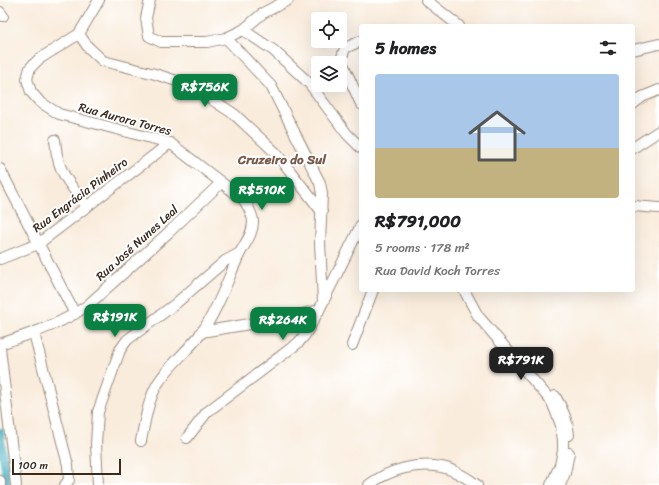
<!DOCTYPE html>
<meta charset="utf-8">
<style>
:root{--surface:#fff;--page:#f6f6f6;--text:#202124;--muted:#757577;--line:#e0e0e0;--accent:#0b8043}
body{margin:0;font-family:Sriracha,sans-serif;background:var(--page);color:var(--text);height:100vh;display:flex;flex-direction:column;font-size:15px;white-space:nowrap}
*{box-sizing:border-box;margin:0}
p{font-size:13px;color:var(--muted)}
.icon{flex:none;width:22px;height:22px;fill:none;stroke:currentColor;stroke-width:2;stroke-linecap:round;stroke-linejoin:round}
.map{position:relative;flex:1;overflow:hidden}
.panel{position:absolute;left:359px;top:24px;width:276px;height:268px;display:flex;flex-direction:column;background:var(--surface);border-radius:4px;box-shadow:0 4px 16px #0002}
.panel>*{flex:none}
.tools{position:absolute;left:311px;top:12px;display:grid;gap:8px}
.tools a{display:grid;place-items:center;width:36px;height:36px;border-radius:4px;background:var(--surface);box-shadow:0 4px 16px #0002;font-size:20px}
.scale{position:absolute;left:12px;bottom:10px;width:109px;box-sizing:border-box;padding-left:4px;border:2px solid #3b2a1e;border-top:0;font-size:11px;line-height:14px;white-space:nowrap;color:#3b2a1e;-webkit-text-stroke:3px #fff;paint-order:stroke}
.price{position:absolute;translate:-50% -34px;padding:0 9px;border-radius:8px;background:var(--accent);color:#fff;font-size:13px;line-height:26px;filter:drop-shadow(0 1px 2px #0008)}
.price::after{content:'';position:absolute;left:50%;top:24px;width:12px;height:9px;margin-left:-6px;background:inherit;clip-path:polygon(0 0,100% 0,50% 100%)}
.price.active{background:#222;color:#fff}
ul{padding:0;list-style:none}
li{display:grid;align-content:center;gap:8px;height:212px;padding:0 16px}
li+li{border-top:1px solid var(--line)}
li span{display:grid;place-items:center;height:124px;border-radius:4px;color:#555}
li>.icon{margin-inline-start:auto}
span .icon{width:72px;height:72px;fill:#fffc;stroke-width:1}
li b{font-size:17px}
h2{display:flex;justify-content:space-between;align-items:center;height:48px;padding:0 16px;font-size:17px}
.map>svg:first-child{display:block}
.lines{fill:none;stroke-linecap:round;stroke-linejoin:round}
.canal{stroke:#41acc0;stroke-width:8}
.minor-casing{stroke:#9a8b7d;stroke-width:12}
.minor{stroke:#fff;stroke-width:10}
.labels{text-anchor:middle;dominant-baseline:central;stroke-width:4;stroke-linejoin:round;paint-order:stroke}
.street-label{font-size:12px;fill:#3b2a1e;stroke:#fff}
.neighbourhood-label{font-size:13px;font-weight:bold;fill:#795b4c;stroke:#fff}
</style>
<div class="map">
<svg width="659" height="485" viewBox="0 0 659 485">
<rect width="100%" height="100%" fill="#fff"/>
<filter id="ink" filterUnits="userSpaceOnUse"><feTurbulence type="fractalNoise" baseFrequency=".025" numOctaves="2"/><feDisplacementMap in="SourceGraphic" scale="8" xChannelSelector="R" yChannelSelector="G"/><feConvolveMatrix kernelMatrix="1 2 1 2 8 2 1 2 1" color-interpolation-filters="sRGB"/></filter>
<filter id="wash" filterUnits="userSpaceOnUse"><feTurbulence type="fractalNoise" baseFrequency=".012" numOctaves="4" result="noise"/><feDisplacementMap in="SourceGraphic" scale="16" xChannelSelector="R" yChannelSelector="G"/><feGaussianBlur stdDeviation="0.9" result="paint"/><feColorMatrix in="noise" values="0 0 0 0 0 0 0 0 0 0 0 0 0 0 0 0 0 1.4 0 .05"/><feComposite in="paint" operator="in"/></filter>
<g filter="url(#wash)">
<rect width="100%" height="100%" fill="#f9ecdc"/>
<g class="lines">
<path class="canal" d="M0,432L7,485"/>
</g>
</g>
<g filter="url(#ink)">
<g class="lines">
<g class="minor-casing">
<g id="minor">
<path d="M99,0L79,34L39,59L30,68L27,79L31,92L40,102L59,114L170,143L244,200C248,207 253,214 253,222C253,235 244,244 239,255C227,281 218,309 202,332C189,350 170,364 158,383C148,400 145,421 141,441"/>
<path d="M150,0L146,18L149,36L161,42H207L226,38L243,30L263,13L288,0"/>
<path d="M426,0L459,26"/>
<path d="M0,12L3,16"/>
<path d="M243,30L273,50L309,83L347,134L361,148"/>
<path d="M79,34L88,47L103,61L155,74L183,83L208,97L234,114L276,153L322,212"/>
<path d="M226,38L271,86L320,183L322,194L320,243L323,301"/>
<path d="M361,41L345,48L341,60L361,104"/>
<path d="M633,50L659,44"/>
<path d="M633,104L642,97L659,90"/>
<path d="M55,140C56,146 56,153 58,159C62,177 76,192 87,207"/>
<path d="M633,148L659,131"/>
<path d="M0,169L75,314"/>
<path d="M633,206L659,208"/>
<path d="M0,259L38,244L170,143"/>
<path d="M464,290L478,316L552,402L561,425L563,441V451L560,465L551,485"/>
<path d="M201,332L280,319L319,310"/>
<path d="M34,333L68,465L69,480L65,485"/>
<path d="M0,344C30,334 62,324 88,305L168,233L221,183"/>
<path d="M352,345L373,290"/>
<path d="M0,348L16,485"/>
<path d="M555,396C563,409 568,420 569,435"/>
<path d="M187,438L207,412L298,343L305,335L319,310L361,225"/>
<path d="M0,481V485"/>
<path d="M98,485L96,444L98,412L120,350L127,340L174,305L225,261L240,253"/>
<path d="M369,485C388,470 417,462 441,467C453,469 467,478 477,485"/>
<path d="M560,485L565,473L569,453"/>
</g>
</g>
<use href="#minor" class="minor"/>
</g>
</g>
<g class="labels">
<g class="street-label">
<text transform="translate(125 119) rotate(15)">Rua Aurora Torres</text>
<text transform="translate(80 195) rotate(-37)">Rua Engrácia Pinheiro</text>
<text transform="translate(137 243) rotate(-42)">Rua José Nunes Leal</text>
</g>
<g class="neighbourhood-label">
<text x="282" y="159">Cruzeiro do Sul</text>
</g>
</g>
</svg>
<div class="tools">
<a><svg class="icon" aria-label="locate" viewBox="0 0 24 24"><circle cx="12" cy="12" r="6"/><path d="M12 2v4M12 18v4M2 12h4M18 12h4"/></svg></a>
<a><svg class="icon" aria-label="layers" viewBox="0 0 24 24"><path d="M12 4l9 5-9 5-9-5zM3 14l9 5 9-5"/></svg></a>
</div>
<div class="scale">100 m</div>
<b class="price" style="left:205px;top:108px">R$756K</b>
<b class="price" style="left:262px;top:211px">R$510K</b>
<b class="price" style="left:115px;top:338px">R$191K</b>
<b class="price" style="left:283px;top:341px">R$264K</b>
<b class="price active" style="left:521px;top:381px">R$791K</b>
<section class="panel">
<h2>5 homes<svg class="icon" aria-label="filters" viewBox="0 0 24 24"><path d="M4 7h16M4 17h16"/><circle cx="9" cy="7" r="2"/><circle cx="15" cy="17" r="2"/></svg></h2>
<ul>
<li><span style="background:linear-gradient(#a9c7e8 60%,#c2b280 0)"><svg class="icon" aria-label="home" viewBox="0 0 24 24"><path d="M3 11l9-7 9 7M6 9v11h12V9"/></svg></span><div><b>R$791,000</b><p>5 rooms · 178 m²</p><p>Rua David Koch Torres</p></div></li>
</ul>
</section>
</div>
